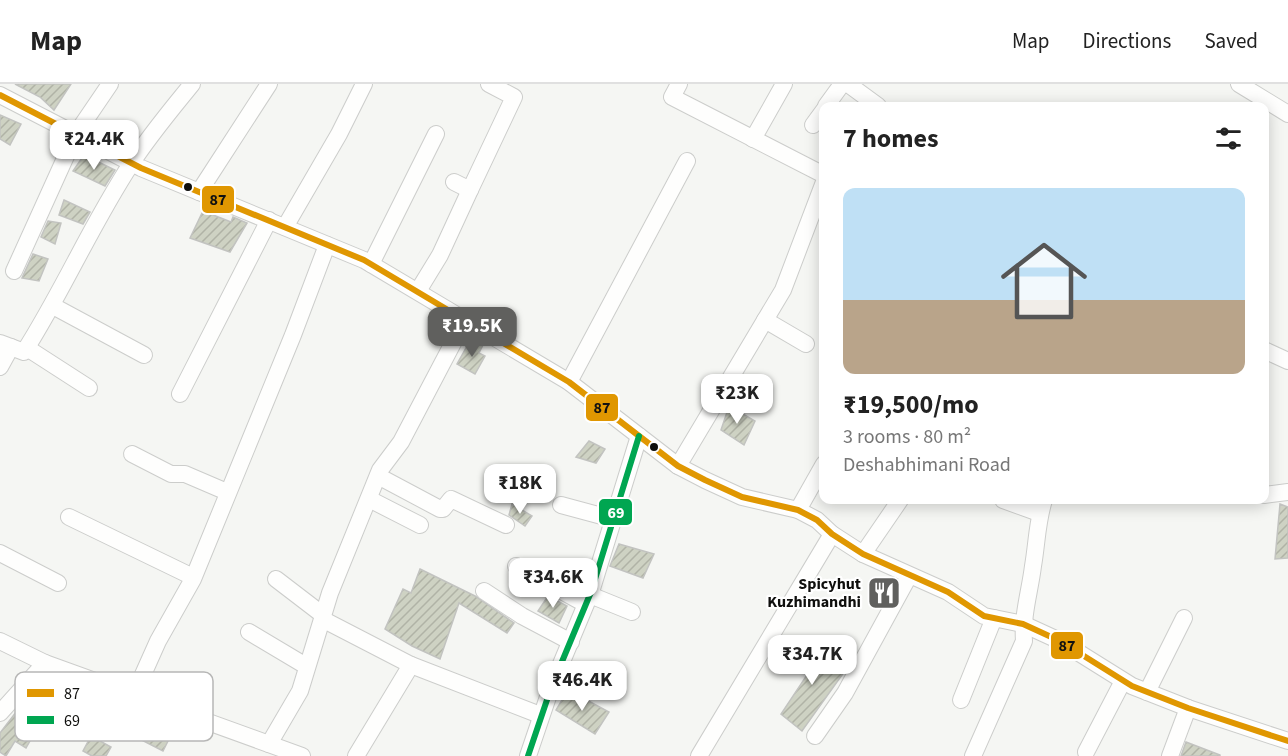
<!DOCTYPE html>
<meta charset="utf-8">
<style>
:root{--surface:#fff;--page:#f2f2f2;--text:#222;--muted:#767676;--line:#e0e0e0;--accent:#60605e}
body{margin:0;font-family:"Source Sans 3",sans-serif;background:var(--page);color:var(--text);height:100vh;display:flex;flex-direction:column;font-size:22px;white-space:nowrap}
*{box-sizing:border-box;margin:0}
p{font-size:20px;color:var(--muted)}
.icon{flex:none;width:33px;height:33px;fill:none;stroke:currentColor;stroke-width:2;stroke-linecap:round;stroke-linejoin:round}
.map{position:relative;flex:1;overflow:hidden}
.sheet{position:absolute;left:819px;top:18px;width:450px;height:402px;display:flex;flex-direction:column;background:var(--surface);border-radius:12px;box-shadow:0 3px 15px #0003}
.sheet>*{flex:none}
.price{position:absolute;translate:-50% -51px;padding:0 14px;border-radius:12px;background:#fff;color:#222;font-size:20px;line-height:39px;filter:drop-shadow(0 2px 3px #0008)}
.price::after{content:'';position:absolute;left:50%;top:36px;width:18px;height:14px;margin-left:-9px;background:inherit;clip-path:polygon(0 0,100% 0,50% 100%)}
.price.selected{background:var(--accent);color:#fff}
ul{padding:0;list-style:none}
li{display:grid;align-content:center;gap:12px;height:318px;padding:0 24px}
li span{display:grid;place-items:center;height:186px;border-radius:12px;color:#555}
li>.icon{margin-inline-start:auto}
span .icon{width:108px;height:108px;fill:#fffc;stroke-width:1}
li b{font-size:26px}
h2{display:flex;justify-content:space-between;align-items:center;height:72px;padding:0 24px;font-size:26px}
header{display:flex;align-items:center;gap:36px;box-sizing:border-box;height:84px;padding:0 30px;background:var(--surface);border-bottom:2px solid var(--line)}
header strong{font-size:28px}
nav{display:flex;gap:33px;margin-inline-start:auto;font-size:21px}
.map>svg:first-child{display:block}
.building{fill:url(#building-hatch);stroke:#c2c3c0;stroke-width:1.5}
.lines{fill:none;stroke-linecap:round;stroke-linejoin:round}
.minor-casing{stroke:#cccdcb;stroke-width:18}
.minor{stroke:#fefefd;stroke-width:16}
.bus-1-casing{stroke:#fff;stroke-width:10}
.bus-2-casing{stroke:#fff;stroke-width:10}
.bus-1{stroke:#e09701;stroke-width:6}
.bus-2{stroke:#00a651;stroke-width:6}
.bus-dot{fill:#0f0f0d;stroke:#fff;stroke-width:2}
.labels{text-anchor:middle;dominant-baseline:central;stroke-width:4.5;stroke-linejoin:round;paint-order:stroke}
.poi-label{font-size:16px;font-weight:bold;fill:#0f0f0d;stroke:#fff;text-anchor:end}
.key{fill:#fff;stroke:#b7b7b6;stroke-width:1.5}
.key-label{font-size:16px;fill:#0f0f0d}
.line-badge{stroke:#fff;stroke-width:2}
.badge-label{font-size:16px;text-anchor:middle;font-weight:bold;fill:#fff}
.pale-badge-label{font-size:16px;text-anchor:middle;font-weight:bold;fill:#111}
</style>
<header>
<strong>Map</strong>
<nav><a>Map</a><a>Directions</a><a>Saved</a></nav>
</header>
<div class="map">
<svg width="1288" height="672" viewBox="0 0 1288 672">
<defs>
<pattern id="building-hatch" width="6" height="6" patternUnits="userSpaceOnUse" patternTransform="scale(1.5)"><rect width="6" height="6" fill="#ced2c3"/><path d="M-1 1l2-2M0 6l6-6M5 7l2-2" fill="none" stroke="#b0b3a6"/></pattern>
</defs>
<rect width="100%" height="100%" fill="#f5f6f3"/>
<g class="building">
<path d="M15,0H71L54,26L40,13Z"/>
<path d="M0,31L21,40L10,61L0,55Z"/>
<path d="M84,71L115,86L105,102L73,87Z"/>
<path d="M64,116L90,128L83,140L59,131Z"/>
<path d="M203,127L231,138L233,133L247,139L230,168L190,154Z"/>
<path d="M48,137L61,139L55,160L41,153Z"/>
<path d="M33,170L48,175L39,197L22,194Z"/>
<path d="M477,255L484,259L479,269L485,272L475,290L457,280L467,262L471,265Z"/>
<path d="M729,322L755,337L744,361L721,346Z"/>
<path d="M589,357L605,365L596,379L576,373Z"/>
<path d="M512,420L532,432L525,442L509,431Z"/>
<path d="M1280,420L1288,423V474L1275,475Z"/>
<path d="M619,460L654,470L643,494L610,482Z"/>
<path d="M420,485L475,512L514,539L507,549L459,519L440,575L412,562L385,545L403,505L411,509Z"/>
<path d="M548,512L567,522L559,539L538,527Z"/>
<path d="M802,558L829,579L834,576L847,584L802,647L781,630L811,585L792,571Z"/>
<path d="M48,591L122,618L120,623L142,632L140,636L170,653L163,667L93,631L86,647L62,637L63,635L48,625L26,664L15,657L6,672L0,668V649L23,619L26,621Z"/>
<path d="M568,606L609,628L595,650L556,626Z"/>
<path d="M91,652L111,663L106,672H92L83,667Z"/>
<path d="M1186,658L1220,671V672H1181Z"/>
</g>
<g class="lines">
<g class="minor-casing">
<g id="minor">
<path d="M679,0L672,13L824,91"/>
<path d="M848,0L878,22"/>
<path d="M1239,0L1288,30"/>
<path d="M0,11L141,84L364,176L569,298L678,382L705,396L742,413L798,426L817,436L832,450L863,470L948,508L984,532L1023,540L1060,557L1132,602L1188,624L1288,657"/>
<path d="M826,22L842,0"/>
<path d="M813,41L824,26"/>
<path d="M753,55L784,0"/>
<path d="M454,98L470,106L514,13L489,0"/>
<path d="M199,108L269,0"/>
<path d="M285,143L339,50L364,0"/>
<path d="M371,180L436,50"/>
<path d="M14,187L76,50L110,0"/>
<path d="M418,207L440,171L470,106"/>
<path d="M53,222L144,271"/>
<path d="M765,236L806,260"/>
<path d="M0,259L24,268C63,207 91,141 131,80C149,52 171,26 192,0"/>
<path d="M27,264L89,304"/>
<path d="M1264,266L1288,277"/>
<path d="M0,283L11,263"/>
<path d="M569,298L687,77"/>
<path d="M180,310L269,136"/>
<path d="M132,370L171,390H185L227,408"/>
<path d="M678,382L783,206L824,98"/>
<path d="M378,392L440,425H443L451,415L506,441"/>
<path d="M1264,411L1288,408"/>
<path d="M369,415L420,441"/>
<path d="M1003,416L1039,429"/>
<path d="M561,421L613,435"/>
<path d="M798,426L824,380"/>
<path d="M69,433L193,493"/>
<path d="M0,469L58,499"/>
<path d="M863,470L900,416"/>
<path d="M516,482L580,517L588,516"/>
<path d="M276,495L323,531"/>
<path d="M484,507L522,532L571,558"/>
<path d="M590,511L632,528"/>
<path d="M322,535L411,581L540,631"/>
<path d="M249,548L306,582"/>
<path d="M0,557L45,579"/>
<path d="M1147,608L1184,534"/>
<path d="M133,613L158,557L193,495L293,251L327,161"/>
<path d="M961,616L994,534"/>
<path d="M0,629L45,579L302,672"/>
<path d="M815,652L845,609L909,492"/>
<path d="M269,660L300,607L330,509L380,386L401,358L464,238"/>
<path d="M1086,668L1123,597"/>
<path d="M356,672L411,581"/>
<path d="M528,672L551,604L591,508L639,352"/>
<path d="M699,672L832,450"/>
<path d="M973,672L1024,557C1022,531 1030,507 1033,482C1037,459 1037,438 1044,416"/>
<path d="M1170,672L1188,624"/>
</g>
</g>
<use href="#minor" class="minor"/>
<g class="bus-1-casing">
<path id="bus-1" d="M0,11L141,84L364,176L569,298L678,382L705,396L742,413L798,426L817,436L832,450L863,470L948,508L984,532L1023,540L1060,557L1132,602L1188,624L1288,657"/>
</g>
<g class="bus-2-casing">
<path id="bus-2" d="M528,672L551,604L591,508L639,352"/>
</g>
<use href="#bus-1" class="bus-1"/>
<use href="#bus-2" class="bus-2"/>
</g>
<defs>
<g id="restaurant-square" transform="scale(1.725)"><rect x="-9" y="-9" width="18" height="18" rx="4" fill="#60605e" stroke="#fff"/><path d="M-5-6h1v4h1v-4h1v4h1v-4h1v5L-1.5 .5V6h-2V.5L-5-1ZM5-6V6H3V1.5H1.5Q1.5-4 5-6Z" fill="#fff"/></g>
</defs>
<g fill-rule="evenodd">
<use href="#restaurant-square" x="884" y="509"/>
</g>
<g class="bus-dot">
<circle cx="188" cy="103" r="5"/>
<circle cx="654" cy="363" r="5"/>
</g>
<g class="labels">
<g class="poi-label">
<text x="861" y="500">Spicyhut<tspan x="861" dy="18">Kuzhimandhi</tspan></text>
</g>
</g>
<rect x="15" y="588" width="198" height="69" rx="9" class="key"/>
<rect x="27" y="605" width="27" height="8" fill="#e09701"/>
<rect x="27" y="632" width="27" height="8" fill="#00a651"/>
<g class="key-label">
<text x="64" y="615">87</text>
<text x="64" y="642">69</text>
</g>
<g class="line-badge">
<rect x="201" y="101" width="34" height="29" rx="6" fill="#e09701"/>
<rect x="585" y="309" width="34" height="29" rx="6" fill="#e09701"/>
<rect x="598" y="414" width="35" height="28" rx="6" fill="#00a651"/>
<rect x="1050" y="547" width="34" height="29" rx="6" fill="#e09701"/>
</g>
<g class="badge-label">
<text x="616" y="434">69</text>
</g>
<g class="pale-badge-label">
<text x="218" y="121">87</text>
<text x="602" y="329">87</text>
<text x="1067" y="567">87</text>
</g>
</svg>
<b class="price" style="left:94px;top:87px">₹24.4K</b>
<b class="price selected" style="left:472px;top:274px">₹19.5K</b>
<b class="price" style="left:737px;top:341px">₹23K</b>
<b class="price" style="left:520px;top:431px">₹18K</b>
<b class="price" style="left:553px;top:525px">₹34.6K</b>
<b class="price" style="left:812px;top:602px">₹34.7K</b>
<b class="price" style="left:582px;top:628px">₹46.4K</b>
<section class="sheet">
<h2>7 homes<svg class="icon" aria-label="filters" viewBox="0 0 24 24"><path d="M4 7h16M4 17h16"/><circle cx="9" cy="7" r="2"/><circle cx="15" cy="17" r="2"/></svg></h2>
<ul>
<li><span style="background:linear-gradient(#bfe0f5 60%,#b9a48a 0)"><svg class="icon" aria-label="home" viewBox="0 0 24 24"><path d="M3 11l9-7 9 7M6 9v11h12V9"/></svg></span><div><b>₹19,500/mo</b><p>3 rooms · 80 m²</p><p>Deshabhimani Road</p></div></li>
</ul>
</section>
</div>
